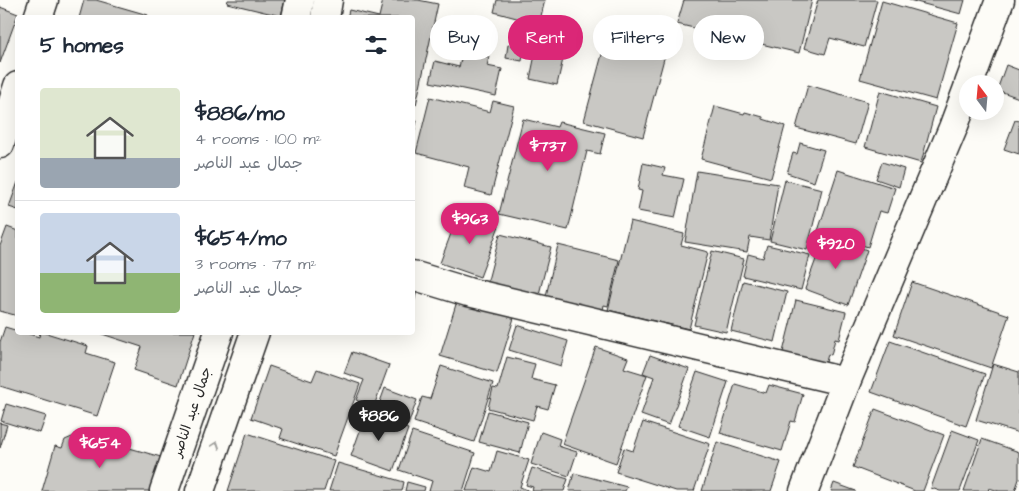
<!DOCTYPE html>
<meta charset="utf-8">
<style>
:root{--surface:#fff;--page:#f2f2f3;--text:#1f2937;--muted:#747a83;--line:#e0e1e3;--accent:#db2777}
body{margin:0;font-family:"Architects Daughter","Playpen Sans Arabic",sans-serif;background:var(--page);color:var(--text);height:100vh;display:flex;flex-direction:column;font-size:19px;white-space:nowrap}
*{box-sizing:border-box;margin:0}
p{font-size:16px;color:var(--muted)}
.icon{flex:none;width:28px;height:28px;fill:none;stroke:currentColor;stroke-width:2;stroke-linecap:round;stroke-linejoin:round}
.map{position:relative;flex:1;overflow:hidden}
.details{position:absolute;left:15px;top:15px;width:400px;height:320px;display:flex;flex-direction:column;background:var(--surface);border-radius:5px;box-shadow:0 5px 20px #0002}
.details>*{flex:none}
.guide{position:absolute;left:430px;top:15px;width:475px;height:45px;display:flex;gap:10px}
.needle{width:32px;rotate:344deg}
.controls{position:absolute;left:959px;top:75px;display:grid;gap:10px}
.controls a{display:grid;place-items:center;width:45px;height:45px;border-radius:50%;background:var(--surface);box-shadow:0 5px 20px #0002;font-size:25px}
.price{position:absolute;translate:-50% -42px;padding:0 11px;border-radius:18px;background:var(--accent);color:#fff;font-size:16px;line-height:32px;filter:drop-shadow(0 1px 2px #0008)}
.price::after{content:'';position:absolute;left:50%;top:30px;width:15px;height:11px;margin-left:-8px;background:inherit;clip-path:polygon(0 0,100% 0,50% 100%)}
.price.current{background:#222;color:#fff}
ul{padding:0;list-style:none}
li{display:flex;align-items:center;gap:15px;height:125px;padding:0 25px}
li+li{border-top:1px solid var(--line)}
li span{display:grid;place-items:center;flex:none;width:140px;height:100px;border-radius:5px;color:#555}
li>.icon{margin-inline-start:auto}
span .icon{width:60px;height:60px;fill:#fffc;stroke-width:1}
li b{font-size:21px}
h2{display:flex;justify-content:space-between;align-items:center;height:60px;padding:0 25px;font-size:21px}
.chip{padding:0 18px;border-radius:22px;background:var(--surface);box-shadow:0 5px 20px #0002;font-size:18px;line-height:45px}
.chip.current{background:var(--accent);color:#fff}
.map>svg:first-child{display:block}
.building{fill:#c9c8c4;stroke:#2b2b2b}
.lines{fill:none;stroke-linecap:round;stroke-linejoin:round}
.street-casing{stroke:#2b2b2b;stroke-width:31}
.secondary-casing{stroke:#2b2b2b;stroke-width:31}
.street{stroke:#fdfcf7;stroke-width:28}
.secondary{stroke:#fdfcf7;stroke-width:28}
.oneway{stroke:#9e9e9b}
.labels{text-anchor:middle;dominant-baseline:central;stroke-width:4;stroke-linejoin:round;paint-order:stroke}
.street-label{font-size:14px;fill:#2b2b2b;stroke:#fdfcf7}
</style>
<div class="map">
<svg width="1019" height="491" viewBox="0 0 1019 491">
<rect width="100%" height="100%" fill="#fdfcf7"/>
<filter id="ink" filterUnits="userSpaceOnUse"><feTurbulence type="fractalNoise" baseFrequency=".02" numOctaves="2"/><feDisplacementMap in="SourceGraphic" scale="10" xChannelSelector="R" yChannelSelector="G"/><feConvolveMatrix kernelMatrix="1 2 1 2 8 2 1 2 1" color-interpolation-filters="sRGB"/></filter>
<g filter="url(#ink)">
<g class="building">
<path d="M84,0H96L148,15V18H79Z"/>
<path d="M228,0H285L281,16L227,3Z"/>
<path d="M383,0H418L438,4L416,105L412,104V18H347L349,10L379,17Z"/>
<path d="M497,0H545L539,24L494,12Z"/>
<path d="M684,0H812L799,53L677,24Z"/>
<path d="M818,0H877L864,47L830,38L825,54L804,48Z"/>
<path d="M909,0H965L961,14Z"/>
<path d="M882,1L958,23L936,100L860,79Z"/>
<path d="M0,7L18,14L0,63Z"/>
<path d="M607,36L666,51L643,137L584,121Z"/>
<path d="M538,40L566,46L557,85L530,79Z"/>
<path d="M508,45L524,48L522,61L506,58Z"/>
<path d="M463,51L489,57L487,66L502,69L496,96L430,82L435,61L459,67Z"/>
<path d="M1006,65L1019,70V98L997,90Z"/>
<path d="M808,85L868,102L856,144L796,128Z"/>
<path d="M880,91L936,107L921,163L865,147Z"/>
<path d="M430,97L490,112L493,101L514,106L491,195L464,188L469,167L416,153Z"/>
<path d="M715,106L744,114L745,112L763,117V119L785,126L771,178L701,159Z"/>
<path d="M523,119L557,127L559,122L605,133L600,154L587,151L568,230L499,214Z"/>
<path d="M412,120L417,121L412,140Z"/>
<path d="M1015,120L1019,121V154L1004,149Z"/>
<path d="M800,143L824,150L814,182L787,173L793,153L797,154Z"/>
<path d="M882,162L904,169L899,187L876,179Z"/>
<path d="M643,163L665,168L663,175L684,179L675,218L638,211L642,191L638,190Z"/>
<path d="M838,170L895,188L887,213L879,211L868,247L818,231Z"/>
<path d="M697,171L778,184L769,240L750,237L747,252L685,242Z"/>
<path d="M785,180L822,189L807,250L770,241Z"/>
<path d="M18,182V210L9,207Z"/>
<path d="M459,212L499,226L480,277L440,263Z"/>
<path d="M630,221L684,234L681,245L708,252L689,329L608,310Z"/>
<path d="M7,227L18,231V316L0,311V246Z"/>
<path d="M500,234L551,247L538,298L487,284Z"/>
<path d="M825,235L867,250L848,305L805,289Z"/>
<path d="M558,245L619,260L608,306L604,305L602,314L545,300Z"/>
<path d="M767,245L810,255L801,290L743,276L748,254L763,258Z"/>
<path d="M712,251L744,259L726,332L694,325Z"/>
<path d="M412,280L419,281L412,312Z"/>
<path d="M743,281L787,292L775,342L731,331Z"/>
<path d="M912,282L1009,315L991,368L894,335Z"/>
<path d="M796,300L846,312L839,340L835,339L831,355L828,354L825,366L782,356Z"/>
<path d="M457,301L514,318L497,373L440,356Z"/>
<path d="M517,325L568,341L561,366L509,350Z"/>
<path d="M5,327L18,331V332H23L39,337L40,332H43L88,346L86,353L115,362L97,416L0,386V342Z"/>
<path d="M96,332H195L178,385L134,370L142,347Z"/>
<path d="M890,341L985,374L966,426L871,392Z"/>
<path d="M596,347L628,358L624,368L647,375L616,463L562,444Z"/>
<path d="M352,352L389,365L374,406L356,400L364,380L344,373Z"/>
<path d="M650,355L689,369L669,425L641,415L654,377L643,373Z"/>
<path d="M507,357L535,364L531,379L555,385L548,409L537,406L533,420L488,408L493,388L498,389Z"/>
<path d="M993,364L1019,372V433L976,420Z"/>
<path d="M269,366L312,381L317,369L360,384L334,456L280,438L283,429L251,418Z"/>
<path d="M441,366L493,383L474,442L414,422L422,397L430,399Z"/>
<path d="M697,372L728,382L710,437L678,426Z"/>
<path d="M735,384L766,393L769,385L803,394L795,422L791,421L782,451L720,433Z"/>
<path d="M385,388L417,400L408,425L376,413Z"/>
<path d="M6,404L46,416L40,433L1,421Z"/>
<path d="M875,409L944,435L923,491H915L853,467Z"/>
<path d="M488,411L528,422L520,453L479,442Z"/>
<path d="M366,414L408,429L393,471L351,456Z"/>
<path d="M643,422L710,444L694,491H676L616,472L624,448L633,451Z"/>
<path d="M0,423L7,425L0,448Z"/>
<path d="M952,430L979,440L960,491H940L931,488Z"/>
<path d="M412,432L475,453L463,491H429L432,481L399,470Z"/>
<path d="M541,432L560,439L558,446L577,452L569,476L531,464Z"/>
<path d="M247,433L334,461L324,491H228Z"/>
<path d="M72,437L124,452L126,447L161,457L151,491H42L55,446L62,448L65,440Z"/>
<path d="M982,439L1019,452V479L1015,491H999L989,488L988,491H964Z"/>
<path d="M717,442L781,462L771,491H702Z"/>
<path d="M497,451L529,460L520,487L530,491H466L474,467L491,472Z"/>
<path d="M338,463L404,482L402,491H329Z"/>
<path d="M532,468L568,479L564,491H532L533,487L526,485Z"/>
<path d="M574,473L627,487L625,491H569Z"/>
<path d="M407,482L425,487L424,491H405Z"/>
<path d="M834,483L856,491H831Z"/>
</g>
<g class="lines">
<g class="street-casing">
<g id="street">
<path d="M38,18L44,0"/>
<path d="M969,84L1000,0"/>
<path d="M0,144L18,86"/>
<path d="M412,275L468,292L846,382"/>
<path d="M804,491L846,382L953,128L968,88"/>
</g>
</g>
<g class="secondary-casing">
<g id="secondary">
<path d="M296,18L300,0"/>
<path d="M325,18L328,0"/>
<path d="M164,491L219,332"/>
<path d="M200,491L255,332"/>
</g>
</g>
<use href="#street" class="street"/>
<use href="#secondary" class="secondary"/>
</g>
<defs><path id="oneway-chevron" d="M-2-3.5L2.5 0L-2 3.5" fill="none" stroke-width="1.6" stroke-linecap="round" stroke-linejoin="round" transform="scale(1.25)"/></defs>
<use class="oneway" href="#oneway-chevron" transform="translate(216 445) rotate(-71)"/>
</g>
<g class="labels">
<g class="street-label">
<text transform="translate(192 412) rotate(-71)">جمال عبد الناصر</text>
</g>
</g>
</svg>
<div class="controls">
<a><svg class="needle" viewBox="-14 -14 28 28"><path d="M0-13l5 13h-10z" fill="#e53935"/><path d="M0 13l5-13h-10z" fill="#747a83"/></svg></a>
</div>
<b class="price" style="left:548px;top:172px">$737</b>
<b class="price" style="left:470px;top:245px">$963</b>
<b class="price" style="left:836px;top:270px">$920</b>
<b class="price current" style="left:379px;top:442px">$886</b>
<b class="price" style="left:100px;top:469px">$654</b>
<div class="guide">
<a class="chip">Buy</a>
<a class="chip current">Rent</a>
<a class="chip">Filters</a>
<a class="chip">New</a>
</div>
<section class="details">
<h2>5 homes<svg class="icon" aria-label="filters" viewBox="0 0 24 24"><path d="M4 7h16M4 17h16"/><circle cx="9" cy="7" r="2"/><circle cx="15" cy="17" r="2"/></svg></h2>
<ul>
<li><span style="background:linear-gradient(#dfe7d0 70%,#9aa5b1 0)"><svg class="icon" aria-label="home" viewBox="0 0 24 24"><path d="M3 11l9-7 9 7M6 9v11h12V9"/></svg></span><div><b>$886/mo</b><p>4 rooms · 100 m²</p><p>جمال عبد الناصر</p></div></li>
<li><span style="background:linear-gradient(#c9d6e8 60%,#8fb573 0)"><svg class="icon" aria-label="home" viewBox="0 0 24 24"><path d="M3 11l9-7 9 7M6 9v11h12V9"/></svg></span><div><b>$654/mo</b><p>3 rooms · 77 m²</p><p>جمال عبد الناصر</p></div></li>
</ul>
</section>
</div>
